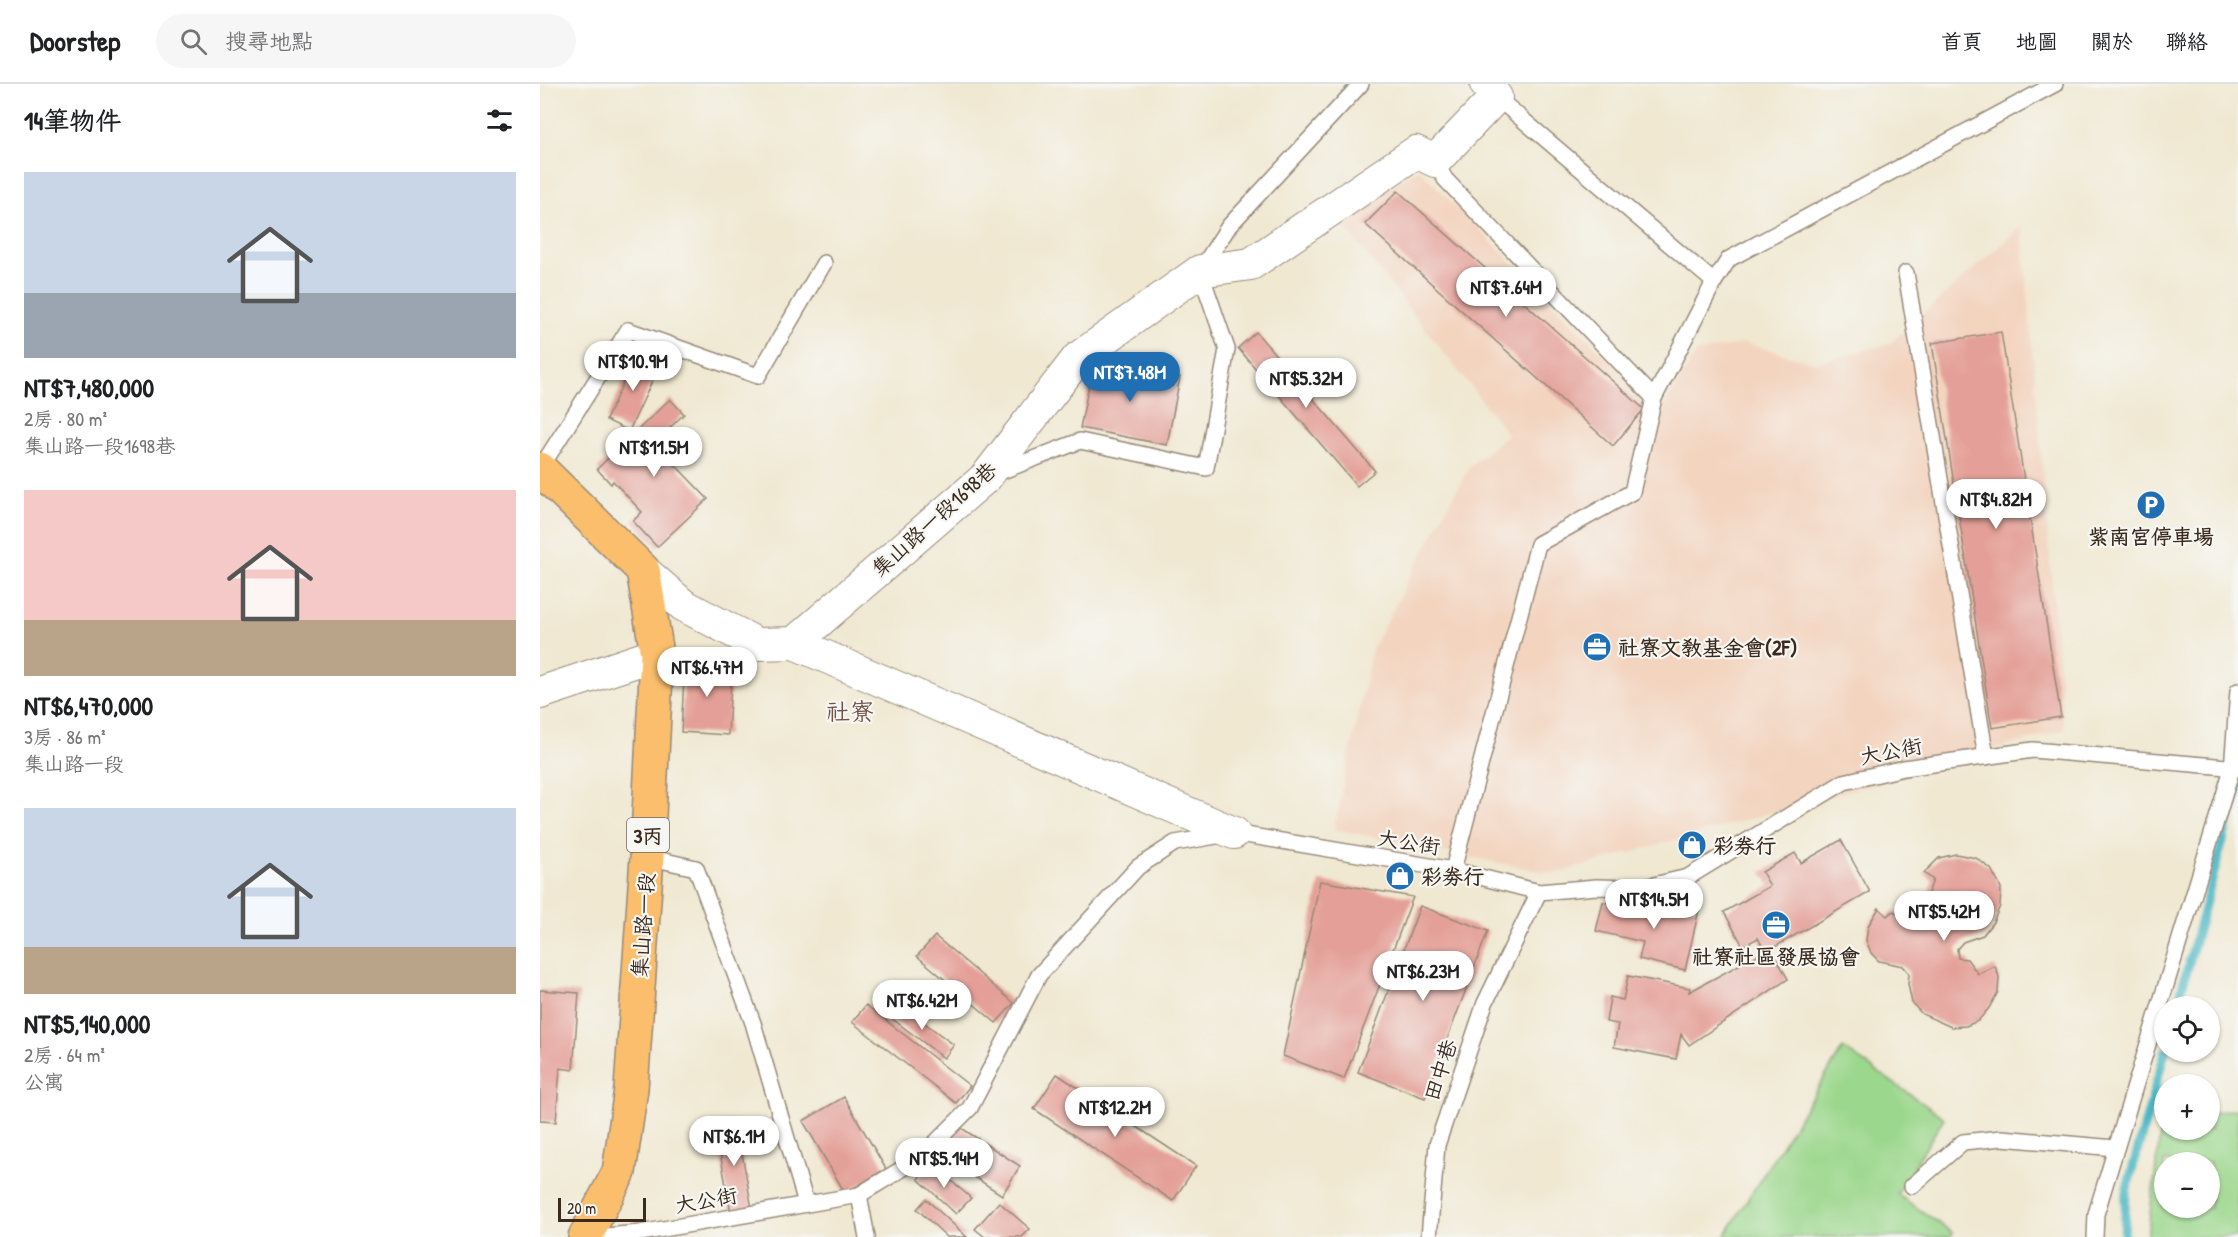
<!DOCTYPE html>
<html lang="zh-TW">
<meta charset="utf-8">
<style>
:root{--surface:#fff;--page:#f6f6f6;--text:#202124;--muted:#757577;--line:#e0e0e0;--accent:#1f6fb2}
body{margin:0;font-family:"Patrick Hand","LXGW WenKai TC",sans-serif;background:var(--page);color:var(--text);height:100vh;display:flex;flex-direction:column;font-size:22px;white-space:nowrap}
*{box-sizing:border-box;margin:0}
p{font-size:20px;color:var(--muted)}
.icon{flex:none;width:33px;height:33px;fill:none;stroke:currentColor;stroke-width:2;stroke-linecap:round;stroke-linejoin:round}
.map{position:relative;flex:1;overflow:hidden}
.details{display:flex;flex-direction:column;background:var(--surface);width:540px}
.details>*{flex:none}
.controls{position:absolute;left:1614px;top:912px;display:grid;gap:12px}
.controls a{display:grid;place-items:center;width:66px;height:66px;border-radius:50%;background:var(--surface);box-shadow:0 2px 4px #0004;font-size:30px}
.scale{position:absolute;left:18px;bottom:15px;width:88px;box-sizing:border-box;padding-left:6px;border:3px solid #3b2a1e;border-top:0;font-size:16px;line-height:21px;white-space:nowrap;color:#3b2a1e;-webkit-text-stroke:4px #f6f6f2;paint-order:stroke}
.price{position:absolute;translate:-50% -51px;padding:0 14px;border-radius:21px;background:#fff;color:#222;font-size:20px;line-height:39px;filter:drop-shadow(0 2px 3px #0008)}
.price::after{content:'';position:absolute;left:50%;top:36px;width:18px;height:14px;margin-left:-9px;background:inherit;clip-path:polygon(0 0,100% 0,50% 100%)}
.price.selected{background:var(--accent);color:#fff}
ul{padding:0;list-style:none}
li{display:grid;align-content:center;gap:12px;height:318px;padding:0 24px}
li span{display:grid;place-items:center;height:186px;border-radius:0px;color:#555}
li>.icon{margin-inline-start:auto}
span .icon{width:108px;height:108px;fill:#fffc;stroke-width:1}
li b{font-size:26px}
h2{display:flex;justify-content:space-between;align-items:center;height:72px;padding:0 24px;font-size:26px}
header{display:flex;align-items:center;gap:36px;box-sizing:border-box;height:84px;padding:0 30px;background:var(--surface);border-bottom:2px solid var(--line)}
header strong{font-size:28px}
nav{display:flex;gap:33px;margin-inline-start:auto;font-size:21px}
.search{width:420px;height:54px;background:var(--page);display:flex;align-items:center;gap:15px;box-sizing:border-box;padding:0 21px;border-radius:33px;color:var(--muted);font-size:22px}
main{display:flex;flex:1;min-height:0}
.map>svg:first-child{display:block}
.built{fill:#f3d4bf}
.green{fill:#9bd78c;stroke:#6b8055;stroke-width:1.5;fill-rule:evenodd}
.lines{fill:none;stroke-linecap:round;stroke-linejoin:round}
.stream{stroke:#4bb8c5;stroke-width:9}
.building{fill:#e4a098}
.service-casing{stroke:#968978;stroke-width:18}
.minor-casing{stroke:#968978;stroke-width:34}
.primary-casing{stroke:#968978;stroke-width:36}
.service{stroke:#fff;stroke-width:15}
.minor{stroke:#fff;stroke-width:32}
.primary{stroke:#fabe6d;stroke-width:33}
.labels{text-anchor:middle;dominant-baseline:central;stroke-width:4.5;stroke-linejoin:round;paint-order:stroke}
.shield{fill:#f6f6f2;stroke:#73675e;stroke-width:1.5}
.shield-label{font-size:20px;font-weight:bold;fill:#3b2a1e}
.street-label{font-size:21px;fill:#3b2a1e;stroke:#f6f6f2}
.poi-label{font-size:21px;font-weight:bold;fill:#3b2a1e;stroke:#f6f6f2;text-anchor:start}
.quarter-label{font-size:24px;fill:#765349;stroke:#f6f6f2}
</style>
<header>
<strong>Doorstep</strong>
<div class="search"><svg class="icon" aria-label="search" viewBox="0 0 24 24"><circle cx="10" cy="10" r="6"/><path d="M15 15l6 6"/></svg>搜尋地點</div>
<nav><a>首頁</a><a>地圖</a><a>關於</a><a>聯絡</a></nav>
</header>
<main>
<section class="details">
<h2>14筆物件<svg class="icon" aria-label="filters" viewBox="0 0 24 24"><path d="M4 7h16M4 17h16"/><circle cx="9" cy="7" r="2"/><circle cx="15" cy="17" r="2"/></svg></h2>
<ul>
<li><span style="background:linear-gradient(#c9d6e8 65%,#9aa5b1 0)"><svg class="icon" aria-label="home" viewBox="0 0 24 24"><path d="M3 11l9-7 9 7M6 9v11h12V9"/></svg></span><div><b>NT$7,480,000</b><p>2房 · 80 m²</p><p>集山路一段1698巷</p></div></li>
<li><span style="background:linear-gradient(#f6c9c9 70%,#b9a48a 0)"><svg class="icon" aria-label="home" viewBox="0 0 24 24"><path d="M3 11l9-7 9 7M6 9v11h12V9"/></svg></span><div><b>NT$6,470,000</b><p>3房 · 86 m²</p><p>集山路一段</p></div></li>
<li><span style="background:linear-gradient(#c9d6e8 75%,#b9a48a 0)"><svg class="icon" aria-label="home" viewBox="0 0 24 24"><path d="M3 11l9-7 9 7M6 9v11h12V9"/></svg></span><div><b>NT$5,140,000</b><p>2房 · 64 m²</p><p>公寓</p></div></li>
</ul>
</section>
<div class="map">
<svg width="1698" height="1153" viewBox="0 0 1698 1153">
<rect width="100%" height="100%" fill="#f6f6f2"/>
<filter id="ink" filterUnits="userSpaceOnUse"><feTurbulence type="fractalNoise" baseFrequency=".0167" numOctaves="2"/><feDisplacementMap in="SourceGraphic" scale="12" xChannelSelector="R" yChannelSelector="G"/><feConvolveMatrix kernelMatrix="1 2 1 2 8 2 1 2 1" color-interpolation-filters="sRGB"/></filter>
<filter id="wash" filterUnits="userSpaceOnUse"><feTurbulence type="fractalNoise" baseFrequency=".008" numOctaves="4" result="noise"/><feDisplacementMap in="SourceGraphic" scale="24" xChannelSelector="R" yChannelSelector="G"/><feGaussianBlur stdDeviation="1.35" result="paint"/><feColorMatrix in="noise" values="0 0 0 0 0 0 0 0 0 0 0 0 0 0 0 0 0 1.4 0 .05"/><feComposite in="paint" operator="in"/></filter>
<g filter="url(#wash)">
<rect width="100%" height="100%" fill="#f0e8d1"/>
<path class="built" d="M879,85L1120,328L1156,269L1204,259L1276,279L1349,260L1482,142L1524,646L1014,790L794,745L832,565L929,383L968,350L798,134Z"/>
<g class="green">
<path d="M1303,964L1404,1034L1357,1110L1413,1149L1410,1153H1184Z"/>
<path d="M1698,1025V1153H1607L1622,1036L1624,1035V1046H1670V1029ZM1624,1078H1670V1124H1624Z"/>
</g>
<g class="lines">
<g class="stream">
<path d="M1637,922L1698,702"/>
<path d="M1584,1153L1586,1108L1625,968"/>
</g>
</g>
<g id="blocks">
<g class="building">
<path d="M858,107L1104,325L1073,362L825,140Z"/>
<path d="M716,248L835,387L817,402L698,264Z"/>
<path d="M1461,248L1521,633L1452,644L1392,259Z"/>
<path d="M97,269L120,280L89,347L66,336Z"/>
<path d="M554,276L640,293L627,361L540,344Z"/>
<path d="M130,315L144,330L114,359L168,415L117,463L93,437L102,428L73,397L71,400L57,385Z"/>
<path d="M145,577L192,579L188,651L141,648Z"/>
<path d="M1301,756L1330,808L1231,865L1248,895L1149,961L1141,950L1136,975L1074,963L1078,940L1066,938L1070,913L1083,916L1088,892L1150,904L1149,908L1225,867L1218,854L1203,862L1184,828L1230,802L1222,788L1255,769L1261,779Z"/>
<path d="M1416,770L1436,774L1451,785L1461,804L1460,822L1453,838L1443,851L1423,858L1417,865L1418,874L1427,875L1438,890L1455,882L1459,893L1458,908L1449,924L1438,937L1426,942L1411,943L1382,930L1372,919L1368,900L1369,889L1363,882L1339,877L1331,869L1326,856L1328,842L1339,824L1347,832L1353,827L1371,835L1380,830L1393,796L1384,789L1399,774Z"/>
<path d="M780,797L873,813L804,995L743,972Z"/>
<path d="M1114,815L1159,826L1145,886L1099,875L1103,858L1056,847L1063,818L1110,829Z"/>
<path d="M880,822L948,847L885,1014L818,988Z"/>
<path d="M395,852L474,919L456,939L377,872Z"/>
<path d="M0,906L39,909L33,986L20,984L16,1038L0,1037Z"/>
<path d="M359,920L414,961L404,974L350,933Z"/>
<path d="M326,921L430,1002L416,1019L312,938Z"/>
<path d="M517,990L656,1082L633,1117L494,1025Z"/>
<path d="M304,1013L346,1085L305,1109L263,1037Z"/>
<path d="M196,1036L212,1125L191,1129L175,1041Z"/>
<path d="M409,1036L480,1082L462,1111L391,1065Z"/>
<path d="M392,1080L431,1114L416,1130L378,1095Z"/>
<path d="M386,1115L427,1153H407L377,1125Z"/>
<path d="M459,1118L490,1145L482,1153H445L435,1145Z"/>
</g>
</g>
</g>
<g filter="url(#ink)">
<use href="#blocks" fill-opacity="0" stroke="#968978" stroke-width="1.5"/>
<g class="lines">
<g class="service-casing">
<g id="service">
<path d="M956,13L1174,198"/>
<path d="M895,77L905,95L1114,314"/>
<path d="M1366,189L1446,673"/>
<path d="M0,385L88,246L218,292L284,179"/>
<path d="M457,389L540,357L666,384L687,265L660,187L689,142L821,0"/>
<path d="M107,773L156,784L213,939L266,1119"/>
<path d="M913,786L998,460L1092,408L1114,314L1174,198L1189,175L1515,0"/>
<path d="M1372,1102L1423,1058L1462,1054L1575,1064"/>
<path d="M319,1111L327,1153"/>
<path d="M55,1153L100,1149L319,1111L380,1074L430,1024L499,891L598,783L635,759L694,749L913,786L999,808L1056,803L1101,804L1148,793L1304,698L1364,684L1493,666L1698,684"/>
<path d="M889,1153L897,1061L945,919L999,808"/>
<path d="M1555,1153L1556,1130L1692,685L1698,607"/>
</g>
</g>
<g class="minor-casing">
<g id="minor">
<path d="M103,486L143,521L217,560L254,559L446,393L538,274L660,187L711,180L876,68L895,77L956,13L946,0"/>
<path d="M254,559L694,749"/>
<path d="M0,609L117,570"/>
</g>
</g>
<g class="primary-casing">
<path id="primary" d="M0,385L103,486L117,570L107,773L91,1005L79,1088L45,1153"/>
</g>
<use href="#service" class="service"/>
<use href="#minor" class="minor"/>
<use href="#primary" class="primary"/>
</g>
</g>
<defs>
<g id="parking-disc" transform="scale(1.5)"><circle r="9.5" fill="#1f6fb2" stroke="#f6f6f2"/><path d="M-3.5-5.5H1a3.5 3.5 0 0 1 0 7H-1V5.5H-3.5ZM-1-3.4V-.6H.8a1.4 1.4 0 0 0 0-2.8Z" fill="#fff"/></g>
<g id="office-disc" transform="scale(1.5)"><circle r="9.5" fill="#1f6fb2" stroke="#f6f6f2"/><path d="M-6-3h4V-5.5h4V-3h4V5H-6ZM-1-4.5V-3h2v-1.5ZM-6 0V1H6V0Z" fill="#fff"/></g>
<g id="shop-disc" transform="scale(1.5)"><circle r="9.5" fill="#1f6fb2" stroke="#f6f6f2"/><path d="M-5-2.5h2.3a2.7 3.5 0 0 1 5.4 0H5L5.5 6h-11ZM-1.5-2.5h3a1.5 2.3 0 0 0-3 0Z" fill="#fff"/></g>
</defs>
<g fill-rule="evenodd">
<use href="#parking-disc" x="1611" y="421"/>
<use href="#office-disc" x="1057" y="563"/>
<use href="#shop-disc" x="1152" y="761"/>
<use href="#shop-disc" x="860" y="792"/>
<use href="#office-disc" x="1236" y="841"/>
</g>
<g class="labels">
<rect class="shield" x="87" y="734" width="42" height="34" rx="4.5"/>
<g class="shield-label">
<text x="108" y="751">3丙</text>
</g>
<g class="street-label">
<text transform="translate(394 435) rotate(-42)">集山路一段1698巷</text>
<text transform="translate(1351 667) rotate(-11)">大公街</text>
<text transform="translate(869 758) rotate(9)">大公街</text>
<text transform="translate(103 841) rotate(-86)">集山路一段</text>
<text transform="translate(900 986) rotate(-72)">田中巷</text>
<text transform="translate(166 1116) rotate(-10)">大公街</text>
</g>
<g class="poi-label">
<text x="1611" y="452" text-anchor="middle">紫南宮停車場</text>
<text x="1078" y="563">社寮文教基金會(2F)</text>
<text x="1173" y="761">彩券行</text>
<text x="881" y="792">彩劵行</text>
<text x="1236" y="872" text-anchor="middle">社寮社區發展協會</text>
</g>
<g class="quarter-label">
<text x="310" y="627">社寮</text>
</g>
</g>
</svg>
<div class="controls">
<a><svg class="icon" aria-label="locate" viewBox="0 0 24 24"><circle cx="12" cy="12" r="6"/><path d="M12 2v4M12 18v4M2 12h4M18 12h4"/></svg></a>
<a>+</a>
<a>−</a>
</div>
<div class="scale">20 m</div>
<b class="price" style="left:966px;top:234px">NT$7.64M</b>
<b class="price" style="left:93px;top:308px">NT$10.9M</b>
<b class="price selected" style="left:590px;top:319px">NT$7.48M</b>
<b class="price" style="left:766px;top:325px">NT$5.32M</b>
<b class="price" style="left:114px;top:394px">NT$11.5M</b>
<b class="price" style="left:1456px;top:446px">NT$4.82M</b>
<b class="price" style="left:167px;top:614px">NT$6.47M</b>
<b class="price" style="left:1114px;top:846px">NT$14.5M</b>
<b class="price" style="left:1404px;top:858px">NT$5.42M</b>
<b class="price" style="left:883px;top:918px">NT$6.23M</b>
<b class="price" style="left:382px;top:947px">NT$6.42M</b>
<b class="price" style="left:575px;top:1054px">NT$12.2M</b>
<b class="price" style="left:194px;top:1083px">NT$6.1M</b>
<b class="price" style="left:404px;top:1105px">NT$5.14M</b>
</div>
</main>
